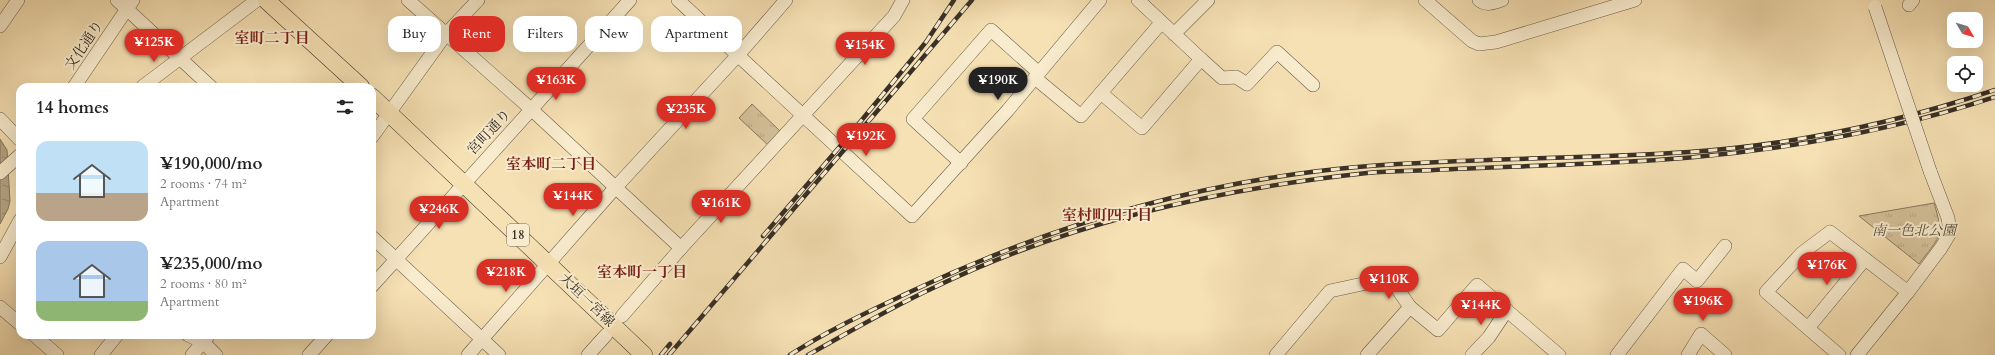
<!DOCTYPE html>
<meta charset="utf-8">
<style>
:root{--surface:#fff;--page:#f2f2f2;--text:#222;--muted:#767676;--accent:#d93025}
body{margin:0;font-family:Cardo,"Noto Serif JP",serif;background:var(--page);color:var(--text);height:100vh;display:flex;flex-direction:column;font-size:15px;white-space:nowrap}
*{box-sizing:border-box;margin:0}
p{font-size:13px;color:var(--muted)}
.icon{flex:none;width:22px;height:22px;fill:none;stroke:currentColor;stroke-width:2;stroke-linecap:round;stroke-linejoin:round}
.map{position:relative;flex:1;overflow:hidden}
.side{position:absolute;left:16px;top:83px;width:360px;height:256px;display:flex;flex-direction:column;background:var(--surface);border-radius:12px;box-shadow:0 4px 16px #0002}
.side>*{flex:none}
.top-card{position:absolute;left:388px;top:16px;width:380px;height:36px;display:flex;gap:8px}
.needle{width:26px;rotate:128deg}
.tools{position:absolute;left:1947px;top:12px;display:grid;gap:8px}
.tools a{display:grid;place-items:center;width:36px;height:36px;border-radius:8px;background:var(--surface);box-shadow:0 4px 16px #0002;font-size:20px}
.price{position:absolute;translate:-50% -34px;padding:0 9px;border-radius:14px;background:var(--accent);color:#fff;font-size:13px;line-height:26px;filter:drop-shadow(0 1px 2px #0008)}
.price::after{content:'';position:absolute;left:50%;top:24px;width:12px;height:9px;margin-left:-6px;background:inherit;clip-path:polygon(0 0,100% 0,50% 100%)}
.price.on{background:#222;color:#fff}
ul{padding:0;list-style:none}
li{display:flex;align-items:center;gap:12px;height:100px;padding:0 20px}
li span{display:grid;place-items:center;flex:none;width:112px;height:80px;border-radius:12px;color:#555}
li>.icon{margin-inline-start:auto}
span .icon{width:48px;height:48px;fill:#fffc;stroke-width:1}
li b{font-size:17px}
h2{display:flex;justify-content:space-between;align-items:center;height:48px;padding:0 20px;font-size:17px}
.pill{padding:0 14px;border-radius:12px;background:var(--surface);box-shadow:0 4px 16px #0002;font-size:14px;line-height:36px}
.pill.on{background:var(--accent);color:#fff}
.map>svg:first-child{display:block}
.park{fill:url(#park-tufts);stroke:#887a61}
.water{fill:url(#water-ripples);stroke:#84765e}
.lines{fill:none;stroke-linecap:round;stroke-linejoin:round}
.minor-casing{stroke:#685c4a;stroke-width:14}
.major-casing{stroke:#393026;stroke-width:18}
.minor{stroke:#f9ecce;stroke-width:13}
.major{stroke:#f6e1b4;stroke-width:17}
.rail-casing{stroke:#393026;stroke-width:4.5}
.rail{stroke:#f9ecce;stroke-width:3;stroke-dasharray:9;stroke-linecap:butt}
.minor-bridge-casing{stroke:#685c4a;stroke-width:14;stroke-linecap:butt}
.minor-bridge{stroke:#f9ecce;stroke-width:13}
.labels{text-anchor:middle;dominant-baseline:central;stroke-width:4;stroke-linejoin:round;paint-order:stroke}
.shield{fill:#f9ecce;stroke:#736858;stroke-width:1}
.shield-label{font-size:13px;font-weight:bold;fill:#393026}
.street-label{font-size:14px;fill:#393026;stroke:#f9ecce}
.park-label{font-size:14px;font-style:italic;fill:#584d3e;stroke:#f9ecce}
.neighbourhood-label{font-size:15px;font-weight:bold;fill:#7a1f14;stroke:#f9ecce}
</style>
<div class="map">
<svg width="1995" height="355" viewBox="0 0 1995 355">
<defs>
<pattern id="park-tufts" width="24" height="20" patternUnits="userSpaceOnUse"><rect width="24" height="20" fill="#d6c39c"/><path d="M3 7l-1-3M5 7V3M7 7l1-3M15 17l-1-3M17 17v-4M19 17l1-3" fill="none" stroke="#b8a886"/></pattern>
<pattern id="water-ripples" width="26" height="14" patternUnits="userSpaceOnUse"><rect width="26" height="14" fill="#b6a584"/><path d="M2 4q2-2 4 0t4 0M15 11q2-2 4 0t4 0" fill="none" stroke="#95876c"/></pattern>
</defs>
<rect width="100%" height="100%" fill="#f6e1b4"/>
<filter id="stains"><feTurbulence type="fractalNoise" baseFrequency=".005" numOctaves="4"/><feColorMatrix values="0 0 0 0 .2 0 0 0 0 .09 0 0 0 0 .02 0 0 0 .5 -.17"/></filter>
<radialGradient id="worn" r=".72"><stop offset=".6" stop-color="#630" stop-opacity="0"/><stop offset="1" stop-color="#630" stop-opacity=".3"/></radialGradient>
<g class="park">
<path d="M752,104L781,132L769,146L739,118Z"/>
<path d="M1934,203C1945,238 1939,237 1919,264L1859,216Z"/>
</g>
<path class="water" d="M0,139L7,150L10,201L8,209L0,224Z"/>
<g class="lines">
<g class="minor-casing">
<g id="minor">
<path d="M117,0L211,87"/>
<path d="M408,0L532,110L681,248"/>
<path d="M678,0L912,216L1008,110L1100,0"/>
<path d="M1425,0L1472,41L1479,44L1496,42L1635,0"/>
<path d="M1479,0C1486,6 1494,3 1502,0"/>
<path d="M1909,5L1913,0"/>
<path d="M0,26L18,0"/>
<path d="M1174,34L1208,0"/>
<path d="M1201,59L1222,78L1236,77L1247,84L1277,52L1313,85"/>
<path d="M1035,78L1081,116L1161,23"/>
<path d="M74,87L133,0"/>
<path d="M142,87L257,0"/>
<path d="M1101,93L1142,128L1201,59L1138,0"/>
<path d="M0,119L20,140"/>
<path d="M372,137L446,34L478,0"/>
<path d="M961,163L913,119L991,30L1039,73"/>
<path d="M0,173L20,155"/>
<path d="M372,237L499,355"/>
<path d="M0,257L20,220"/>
<path d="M372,286L630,0"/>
<path d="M0,307L20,324"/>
<path d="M622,316L681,248L894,16L903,0"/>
<path d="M1808,328L1865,259"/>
<path d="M34,335L57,355"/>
<path d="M188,335L203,342L216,355"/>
<path d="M101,355L117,335"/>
<path d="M192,355L208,336"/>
<path d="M309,355L327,335"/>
<path d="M468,355L615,188L739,54L786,0"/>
<path d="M588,355L606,335"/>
<path d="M1276,355L1330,291L1390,278L1410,307L1438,330L1477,285L1559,355"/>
<path d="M1367,355L1410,307"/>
<path d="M1472,355L1489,337L1507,310"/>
<path d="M1617,355L1683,269L1697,281L1725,246"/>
<path d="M1688,355L1701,334L1725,355"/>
<path d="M1839,355L1766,292L1802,253L1830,232L1908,292"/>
<path d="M1857,355L1908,292L1941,248L1950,233L1948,218L1930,171"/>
</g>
</g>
<g class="major-casing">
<g id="major">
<path d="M266,0L361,87"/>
<path d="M372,97L644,355"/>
</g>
</g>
<use href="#minor" class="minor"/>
<use href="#major" class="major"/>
<g class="rail-casing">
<g id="rail">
<path d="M763,236L842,144L926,42L954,0"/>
<path d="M661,355L670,344"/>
<path d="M669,355L972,0"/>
<path d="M790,355C828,330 870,311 912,291C1059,222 1207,179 1369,166C1475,158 1582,159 1689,152C1793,145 1896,123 1995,90"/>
<path d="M808,355C849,332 890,308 933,288C1069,222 1217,189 1367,173C1389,171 1412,171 1434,170C1490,167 1545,166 1601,163C1735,158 1868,139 1995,97"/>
</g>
</g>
<use href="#rail" class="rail"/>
<g class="minor-bridge-casing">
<path id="minor-bridge" d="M1875,7L1930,171"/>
</g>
<use href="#minor-bridge" class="minor-bridge"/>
</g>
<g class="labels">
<rect class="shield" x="507" y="224" width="22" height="22" rx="3"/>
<g class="shield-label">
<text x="518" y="235">18</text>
</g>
<g class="street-label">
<text transform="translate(84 45) rotate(-56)">文化通り</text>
<text transform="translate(489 132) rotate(-47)">宮町通り</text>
<text transform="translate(587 300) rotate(44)">大垣一宮線</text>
</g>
<g class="park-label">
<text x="1914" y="230">南一色北公園</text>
</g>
<g class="neighbourhood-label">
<text x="272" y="38">室町二丁目</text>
<text x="551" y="164">室本町二丁目</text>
<text x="1107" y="215">室村町四丁目</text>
<text x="642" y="272">室本町一丁目</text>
</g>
</g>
<rect width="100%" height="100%" filter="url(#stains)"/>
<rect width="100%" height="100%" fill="url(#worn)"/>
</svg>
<div class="tools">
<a><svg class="needle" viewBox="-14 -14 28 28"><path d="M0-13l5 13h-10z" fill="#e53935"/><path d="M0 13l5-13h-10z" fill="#767676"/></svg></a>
<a><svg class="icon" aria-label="locate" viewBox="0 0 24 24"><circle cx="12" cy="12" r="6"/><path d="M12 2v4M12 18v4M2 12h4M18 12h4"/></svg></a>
</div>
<b class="price" style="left:154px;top:63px">¥125K</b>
<b class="price" style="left:865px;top:66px">¥154K</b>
<b class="price" style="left:556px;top:101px">¥163K</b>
<b class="price on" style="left:998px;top:101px">¥190K</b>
<b class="price" style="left:686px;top:130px">¥235K</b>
<b class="price" style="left:866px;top:157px">¥192K</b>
<b class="price" style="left:573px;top:217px">¥144K</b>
<b class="price" style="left:721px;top:224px">¥161K</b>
<b class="price" style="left:439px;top:230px">¥246K</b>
<b class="price" style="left:1827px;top:286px">¥176K</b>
<b class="price" style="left:506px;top:293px">¥218K</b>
<b class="price" style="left:1389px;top:300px">¥110K</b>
<b class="price" style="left:1703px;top:322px">¥196K</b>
<b class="price" style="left:1481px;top:326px">¥144K</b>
<div class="top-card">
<a class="pill">Buy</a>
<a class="pill on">Rent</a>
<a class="pill">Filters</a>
<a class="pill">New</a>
<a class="pill">Apartment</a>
</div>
<section class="side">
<h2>14 homes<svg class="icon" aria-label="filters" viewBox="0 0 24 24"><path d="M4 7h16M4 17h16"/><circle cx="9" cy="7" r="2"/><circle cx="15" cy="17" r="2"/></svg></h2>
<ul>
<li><span style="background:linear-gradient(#bfe0f5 65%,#b9a48a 0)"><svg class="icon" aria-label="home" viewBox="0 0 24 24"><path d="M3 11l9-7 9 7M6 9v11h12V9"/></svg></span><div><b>¥190,000/mo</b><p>2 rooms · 74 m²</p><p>Apartment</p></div></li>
<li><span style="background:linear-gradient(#a9c7e8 75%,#8fb573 0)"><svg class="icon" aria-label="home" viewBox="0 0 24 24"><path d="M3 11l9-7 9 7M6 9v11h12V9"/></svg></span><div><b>¥235,000/mo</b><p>2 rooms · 80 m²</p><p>Apartment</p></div></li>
</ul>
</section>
</div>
